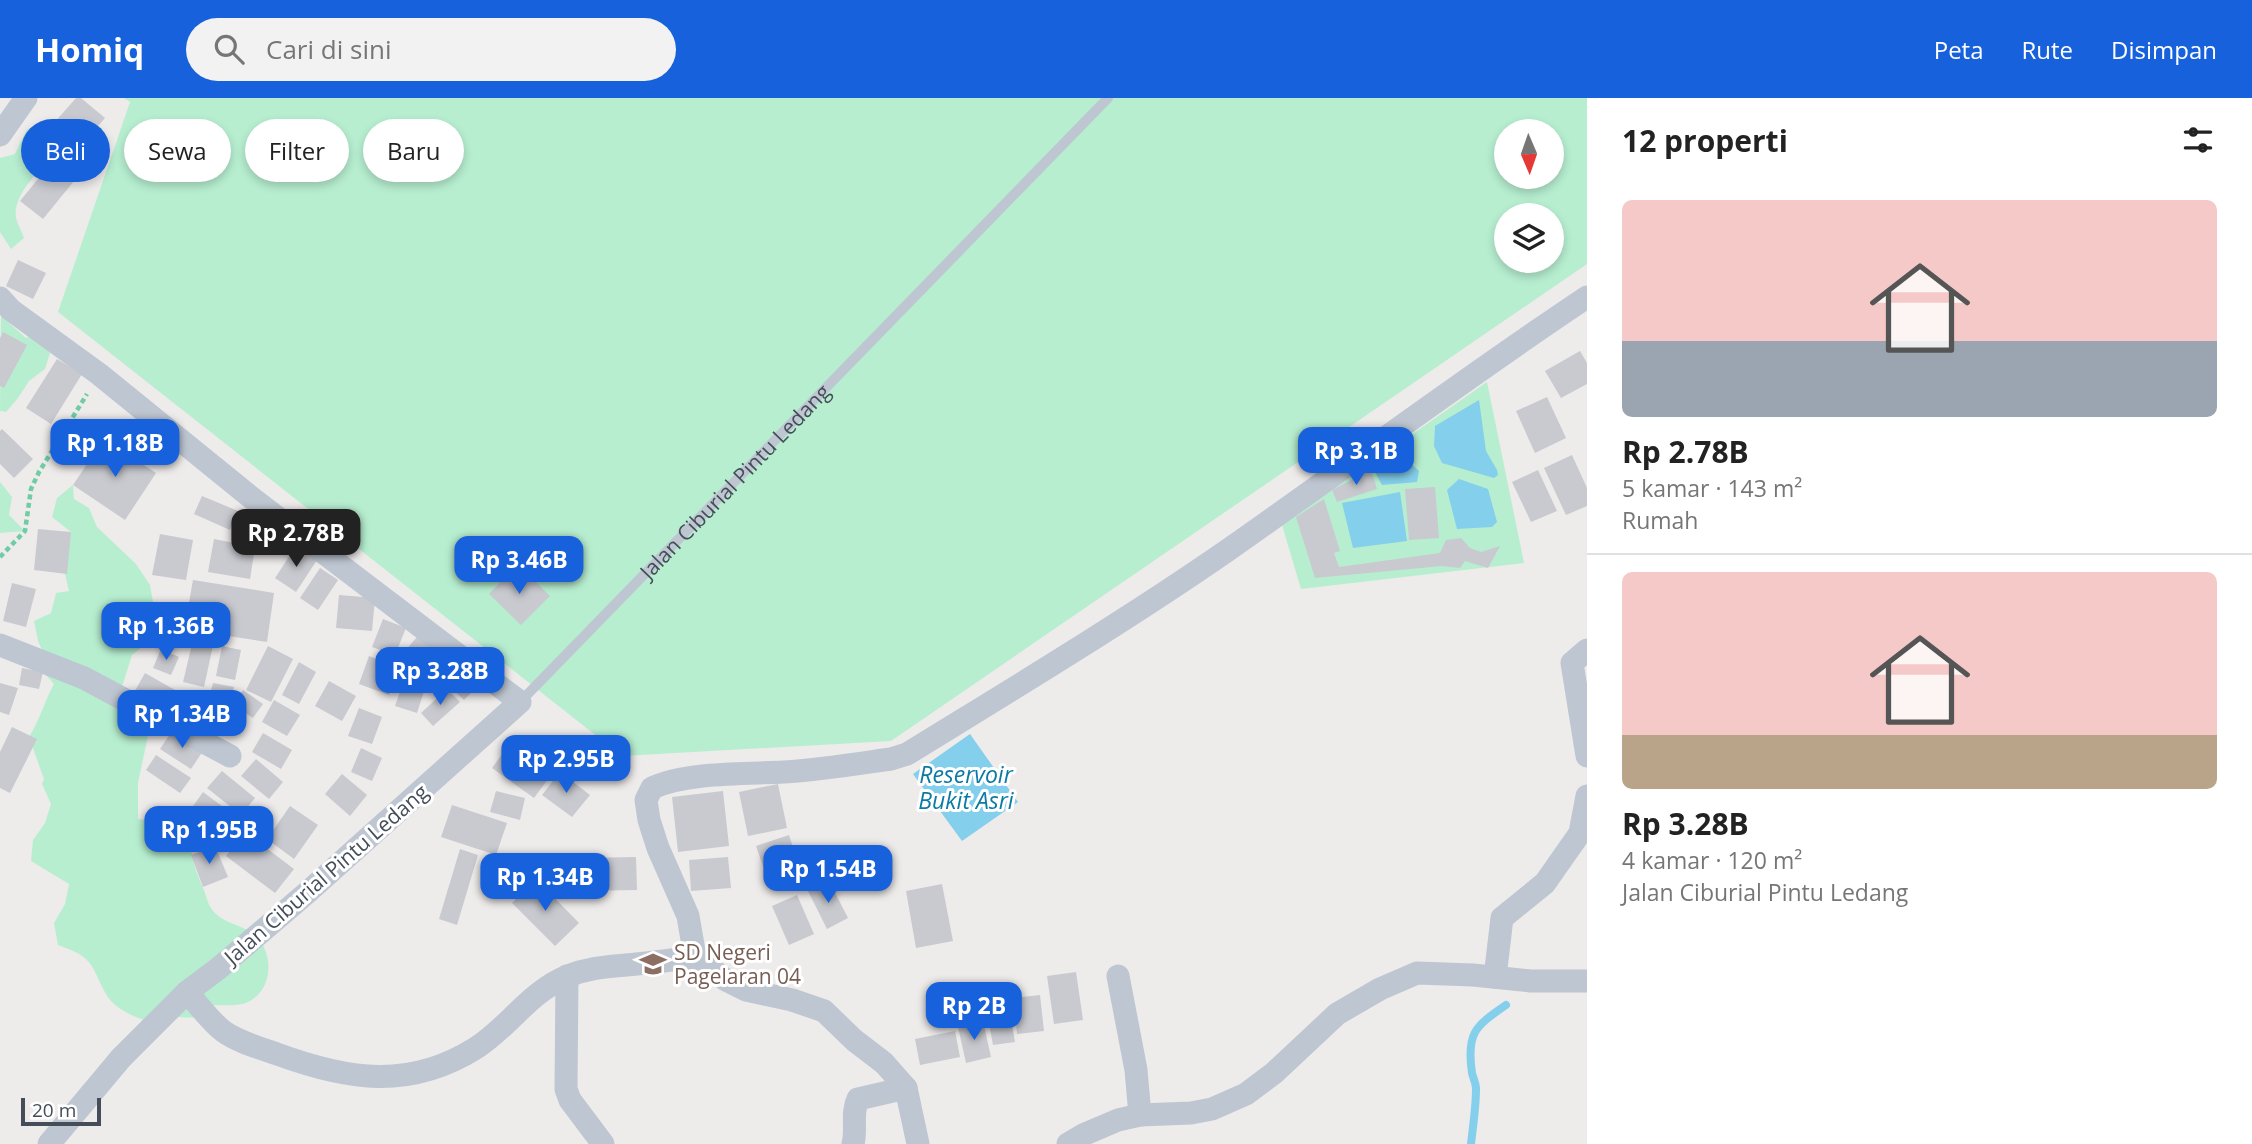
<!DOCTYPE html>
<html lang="id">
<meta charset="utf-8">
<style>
:root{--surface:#fff;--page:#f2f2f2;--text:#222;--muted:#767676;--line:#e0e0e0;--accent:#1761dc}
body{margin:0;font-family:"Open Sans",sans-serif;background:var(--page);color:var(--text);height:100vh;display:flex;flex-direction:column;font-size:26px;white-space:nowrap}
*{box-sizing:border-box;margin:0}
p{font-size:23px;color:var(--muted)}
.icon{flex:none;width:38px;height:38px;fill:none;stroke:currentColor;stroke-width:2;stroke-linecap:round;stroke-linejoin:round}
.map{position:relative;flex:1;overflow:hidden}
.panel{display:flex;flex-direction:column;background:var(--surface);width:665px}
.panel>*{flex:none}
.banner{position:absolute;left:21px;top:21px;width:665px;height:63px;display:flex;gap:14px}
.needle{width:46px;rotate:178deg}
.tools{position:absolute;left:1494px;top:21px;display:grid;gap:14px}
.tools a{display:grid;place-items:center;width:70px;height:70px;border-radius:50%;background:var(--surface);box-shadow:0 4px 10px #0003;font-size:35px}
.scale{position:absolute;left:21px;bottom:18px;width:80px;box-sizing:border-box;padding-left:7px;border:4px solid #444d58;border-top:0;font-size:19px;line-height:24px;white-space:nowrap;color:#444d58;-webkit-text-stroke:5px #fff;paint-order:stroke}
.price{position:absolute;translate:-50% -60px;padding:0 16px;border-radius:14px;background:var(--accent);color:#fff;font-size:23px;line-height:46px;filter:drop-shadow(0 2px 4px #0008)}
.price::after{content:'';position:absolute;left:50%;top:42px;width:21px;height:16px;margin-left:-10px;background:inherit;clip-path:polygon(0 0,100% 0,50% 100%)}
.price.on{background:#222;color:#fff}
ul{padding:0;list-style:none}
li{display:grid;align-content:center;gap:14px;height:371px;padding:0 35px}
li+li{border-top:2px solid var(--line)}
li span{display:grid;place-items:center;height:217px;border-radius:10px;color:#555}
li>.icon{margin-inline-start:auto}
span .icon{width:126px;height:126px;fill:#fffc;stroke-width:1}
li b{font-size:30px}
h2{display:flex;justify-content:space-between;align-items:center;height:84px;padding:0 35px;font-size:30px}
.tag{padding:0 24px;border-radius:32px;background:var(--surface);box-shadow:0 4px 10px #0003;font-size:24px;line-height:63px}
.tag.on{background:var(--accent);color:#fff}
header{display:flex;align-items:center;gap:42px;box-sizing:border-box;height:98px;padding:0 35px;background:var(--accent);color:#fff}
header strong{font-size:33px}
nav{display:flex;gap:38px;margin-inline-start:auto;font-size:24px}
.search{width:490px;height:63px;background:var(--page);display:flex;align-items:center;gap:18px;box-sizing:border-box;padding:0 24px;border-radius:38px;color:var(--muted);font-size:26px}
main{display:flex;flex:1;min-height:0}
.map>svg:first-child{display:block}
.green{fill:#b7eed0;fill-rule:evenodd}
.water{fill:#84cfeb}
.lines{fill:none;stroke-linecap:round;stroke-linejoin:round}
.stream{stroke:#84cfeb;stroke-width:8}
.building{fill:#c8cad0}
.path{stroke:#6fcca4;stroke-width:4.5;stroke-dasharray:5 3.5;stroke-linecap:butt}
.service{stroke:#bec6d1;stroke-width:10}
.minor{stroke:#bec6d1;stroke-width:23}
.labels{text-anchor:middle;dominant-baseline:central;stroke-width:6;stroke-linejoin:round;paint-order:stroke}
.street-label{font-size:21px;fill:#444d58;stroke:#fff}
.education-label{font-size:21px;fill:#785e54;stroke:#fff;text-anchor:start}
.water-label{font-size:23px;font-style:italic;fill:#0b7aa4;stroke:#fff}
</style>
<header>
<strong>Homiq</strong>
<div class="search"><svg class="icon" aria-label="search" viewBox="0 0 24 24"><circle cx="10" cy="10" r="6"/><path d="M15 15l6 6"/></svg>Cari di sini</div>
<nav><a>Peta</a><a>Rute</a><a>Disimpan</a></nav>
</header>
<main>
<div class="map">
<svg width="1587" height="1046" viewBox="0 0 1587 1046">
<rect width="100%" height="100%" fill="#eeebeb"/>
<g class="green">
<path d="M124,0H1587V166L891,643L622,658L58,214L130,4ZM1507,33H1552V79H1507ZM1507,117H1552V163H1507Z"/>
<path d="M27,31L43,35L45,66C33,79 13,100 16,119C17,126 22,133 24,140L11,151L0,134V60L15,56Z"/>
<path d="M1,218L26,240L41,234L51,252L45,271L29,283L18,300L6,314L0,313Z"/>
<path d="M1487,284L1524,465L1301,491L1282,427Z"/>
<path d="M0,384L12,399L9,417L25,433L0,435Z"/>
<path d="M73,387L74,401L89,410L97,429L136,466L150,487L157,527L148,544L132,557L121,592L123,610L132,624L150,628L138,685V721C158,723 173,728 190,739C191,759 195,772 203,790C206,796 207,804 211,810C221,826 243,826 256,838C274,856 273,890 250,903C240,909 220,907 208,907L205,920L175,919L155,926C141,921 125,916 114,906C104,897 100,883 94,872C87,857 72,852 58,847L54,825L65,806L69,786L31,763L33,742L45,725L51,706L42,686L44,681L29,639C40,622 44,604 54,586L43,574L47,563L38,543L34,523L51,515L56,495L69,493L64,472L71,434L52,419L57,400Z"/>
</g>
<g class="water">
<path d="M1479,302L1486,353L1497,372L1498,377L1494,380L1442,365L1434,348L1435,328Z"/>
<path d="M1402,357L1419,373L1417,384L1382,387L1374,372Z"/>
<path d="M1459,381L1488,391L1497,424L1492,429L1457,431L1447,392Z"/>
<path d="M1400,394L1407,443L1353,450L1342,405Z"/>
<path d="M970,636L1018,704L962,743L913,676Z"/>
</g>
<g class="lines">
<path class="stream" d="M1471,1046C1473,1028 1476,1009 1476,991C1476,985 1473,980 1472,975C1466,934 1476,928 1506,907"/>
</g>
<g class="building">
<path d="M76,0H81L105,20L74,56L47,33Z"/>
<path d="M51,65L74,83L43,121L20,103Z"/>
<path d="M18,162L46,175L33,201L6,188Z"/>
<path d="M3,234L27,247L4,290L0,288V240Z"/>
<path d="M1580,253L1587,265V286L1561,300L1545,273Z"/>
<path d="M57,261L82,276L51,326L26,310Z"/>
<path d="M1547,299L1566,340L1535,355L1516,313Z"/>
<path d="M2,331L33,361L14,380L0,366V333Z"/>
<path d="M104,341L156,375L125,422L73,387Z"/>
<path d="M1572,357L1587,390V408L1566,417L1544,370Z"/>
<path d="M1371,372L1377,391L1337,404L1332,392Z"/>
<path d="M1538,372L1557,413L1531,424L1512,384Z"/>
<path d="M1435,389L1439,440L1409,442L1405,391Z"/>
<path d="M202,398L238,413L230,432L194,416Z"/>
<path d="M1324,401L1340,453L1334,455L1339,469L1440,455L1446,442L1461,440L1470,450L1481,454L1500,448L1488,470L1465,463L1460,470L1442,468L1315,480L1296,419Z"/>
<path d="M38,431L71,434L67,476L34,472Z"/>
<path d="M160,436L193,442L186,482L152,477Z"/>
<path d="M214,441L255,449L250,481L208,474Z"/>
<path d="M296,448L317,462L296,494L275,480Z"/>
<path d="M320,470L338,482L318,512L300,500Z"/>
<path d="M512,472L521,481L527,475L550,498L521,527L489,496Z"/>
<path d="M193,482L274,495L267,544L222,537L224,522L187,516Z"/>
<path d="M12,485L36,491L26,529L3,523Z"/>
<path d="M339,497L375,500L372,533L336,530Z"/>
<path d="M166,516L192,522L185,550L160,544Z"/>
<path d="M383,521L406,530L395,557L372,549Z"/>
<path d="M197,525L217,529L204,589L183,584Z"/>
<path d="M417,539L443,560L431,575L405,553Z"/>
<path d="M222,548L241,552L235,582L216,578Z"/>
<path d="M268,548L293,561L271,604L246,592Z"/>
<path d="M161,551L179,559L171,577L153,570Z"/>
<path d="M369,558L400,570L389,597L359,586Z"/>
<path d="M299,564L316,574L299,606L282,597Z"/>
<path d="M452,566L477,589L464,602L440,579Z"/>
<path d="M22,570L43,574L39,591L19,587Z"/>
<path d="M407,574L428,581L417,615L395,608Z"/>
<path d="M145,575L175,592L161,616L131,600Z"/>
<path d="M329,583L356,598L342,623L315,608Z"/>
<path d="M0,585L18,590L9,617L0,614Z"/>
<path d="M213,585L234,589L231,602L210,597Z"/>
<path d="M447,591L460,604L433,628L421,615Z"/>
<path d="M243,592L263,606L253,620L233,607Z"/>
<path d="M274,602L300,617L287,638L262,624Z"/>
<path d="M359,610L382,619L372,646L348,638Z"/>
<path d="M12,629L37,641L10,695L0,690V654Z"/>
<path d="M172,633L203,653L191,671L160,651Z"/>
<path d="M263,635L292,652L281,671L252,654Z"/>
<path d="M515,638L557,669L534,700L492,670Z"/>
<path d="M361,650L382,660L372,683L351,674Z"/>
<path d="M156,657L191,680L180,695L146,672Z"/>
<path d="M256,661L283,684L269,701L241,678Z"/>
<path d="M222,673L255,700L241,717L207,690Z"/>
<path d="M560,674L590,697L572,719L542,697Z"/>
<path d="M342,676L367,697L350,718L325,696Z"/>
<path d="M778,686L787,730L748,738L739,694Z"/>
<path d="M496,693L525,700L520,722L490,714Z"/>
<path d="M723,693L729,748L678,754L672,699Z"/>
<path d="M203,694L238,720L223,739L189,714Z"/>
<path d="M452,707L507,725L496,757L441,739Z"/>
<path d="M290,708L318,727L294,761L267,741Z"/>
<path d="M245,734L294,771L275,795L226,758Z"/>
<path d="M789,737L803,780L771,791L756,748Z"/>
<path d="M215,748L228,779L203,789L191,757Z"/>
<path d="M460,751L478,757L457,827L439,821Z"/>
<path d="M636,759L637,792L585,793V760Z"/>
<path d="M728,759L731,790L691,793L689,762Z"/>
<path d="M536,781L579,825L555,848L512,805Z"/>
<path d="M829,783L848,820L827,831L808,793Z"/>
<path d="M942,786L953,843L916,850L906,793Z"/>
<path d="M797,797L814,836L789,847L772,808Z"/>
<path d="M1076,874L1083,922L1054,926L1047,878Z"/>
<path d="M1040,897L1044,933L1017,936L1014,900Z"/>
<path d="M1008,905L1015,944L993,947L986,909Z"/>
<path d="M983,923L991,959L966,965L958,929Z"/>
<path d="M955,933L960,959L920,967L915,941Z"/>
</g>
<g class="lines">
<path class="path" d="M0,459L25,433L31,391L39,374L87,296"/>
<path class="service" id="s1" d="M520,604L1108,0"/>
<g class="minor">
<path d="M0,37L26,0"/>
<path d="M0,200L11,212L99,276L253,401L520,604L309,793L219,870L187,894L121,960L49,1046"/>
<path d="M0,547L84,580L230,658"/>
<path d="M1587,552L1572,565L1587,658"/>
<path d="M695,859L688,818L658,750L649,722L646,702L652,690C687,674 745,676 784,674C820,672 856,666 891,661L907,656C1014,590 1124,524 1228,452C1348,368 1465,280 1587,199"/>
<path d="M567,878L566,991L570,1002L603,1046"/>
<path d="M1118,878L1136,972L1140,1017"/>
<path d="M1495,879L1502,820L1545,785L1580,735L1587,698"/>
<path d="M187,894C198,906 210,923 223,933C238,944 260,950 277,956C348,982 409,992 476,950C509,929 529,894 568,878C588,870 605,869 626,867C649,865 672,862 695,859L726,882L746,892L792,902L824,913L854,942L884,965L906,990L918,1046"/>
<path d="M853,1046C857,1031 851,1015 858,1001L906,990"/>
<path d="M1068,1046L1085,1036L1118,1022L1140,1017L1191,1015L1212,1011L1246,996L1274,975L1337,916L1380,891L1417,875L1473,877L1531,883H1587"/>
</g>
</g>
<defs>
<g id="school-bare" transform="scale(2.1)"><path d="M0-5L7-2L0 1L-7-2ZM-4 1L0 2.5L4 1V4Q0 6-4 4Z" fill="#8d6e63" stroke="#fff" stroke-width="2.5" paint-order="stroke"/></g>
</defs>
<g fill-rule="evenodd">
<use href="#school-bare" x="653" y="866"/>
</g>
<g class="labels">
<g class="street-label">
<text stroke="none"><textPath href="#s1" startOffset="308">Jalan Ciburial Pintu Ledang</textPath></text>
<text transform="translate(326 776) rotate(-41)">Jalan Ciburial Pintu Ledang</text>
</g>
<g class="education-label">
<text x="674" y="854">SD Negeri<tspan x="674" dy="24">Pagelaran 04</tspan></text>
</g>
<g class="water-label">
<text x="966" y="676">Reservoir<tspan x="966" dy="26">Bukit Asri</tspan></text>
</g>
</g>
</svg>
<div class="tools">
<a><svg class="needle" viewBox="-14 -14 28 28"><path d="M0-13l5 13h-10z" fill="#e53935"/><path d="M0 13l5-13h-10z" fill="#767676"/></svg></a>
<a><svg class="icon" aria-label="layers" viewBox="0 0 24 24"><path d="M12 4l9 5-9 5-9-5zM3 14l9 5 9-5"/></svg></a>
</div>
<div class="scale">20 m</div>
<b class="price" style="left:115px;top:381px">Rp 1.18B</b>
<b class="price" style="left:1356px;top:389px">Rp 3.1B</b>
<b class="price on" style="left:296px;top:471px">Rp 2.78B</b>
<b class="price" style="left:519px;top:498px">Rp 3.46B</b>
<b class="price" style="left:166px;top:564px">Rp 1.36B</b>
<b class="price" style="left:440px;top:609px">Rp 3.28B</b>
<b class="price" style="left:182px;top:652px">Rp 1.34B</b>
<b class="price" style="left:566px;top:697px">Rp 2.95B</b>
<b class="price" style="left:209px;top:768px">Rp 1.95B</b>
<b class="price" style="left:828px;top:807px">Rp 1.54B</b>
<b class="price" style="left:545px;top:815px">Rp 1.34B</b>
<b class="price" style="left:974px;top:944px">Rp 2B</b>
<div class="banner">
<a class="tag on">Beli</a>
<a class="tag">Sewa</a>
<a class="tag">Filter</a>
<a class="tag">Baru</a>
</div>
</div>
<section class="panel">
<h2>12 properti<svg class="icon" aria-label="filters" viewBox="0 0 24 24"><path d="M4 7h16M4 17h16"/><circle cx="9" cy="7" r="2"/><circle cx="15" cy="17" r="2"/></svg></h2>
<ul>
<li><span style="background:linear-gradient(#f6c9c9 65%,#9aa5b1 0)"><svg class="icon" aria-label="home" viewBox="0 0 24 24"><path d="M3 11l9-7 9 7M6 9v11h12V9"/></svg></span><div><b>Rp 2.78B</b><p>5 kamar · 143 m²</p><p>Rumah</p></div></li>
<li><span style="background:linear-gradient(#f6c9c9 75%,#b9a48a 0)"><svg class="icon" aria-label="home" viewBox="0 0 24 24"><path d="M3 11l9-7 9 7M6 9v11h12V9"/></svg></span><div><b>Rp 3.28B</b><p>4 kamar · 120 m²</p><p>Jalan Ciburial Pintu Ledang</p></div></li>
</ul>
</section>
</main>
